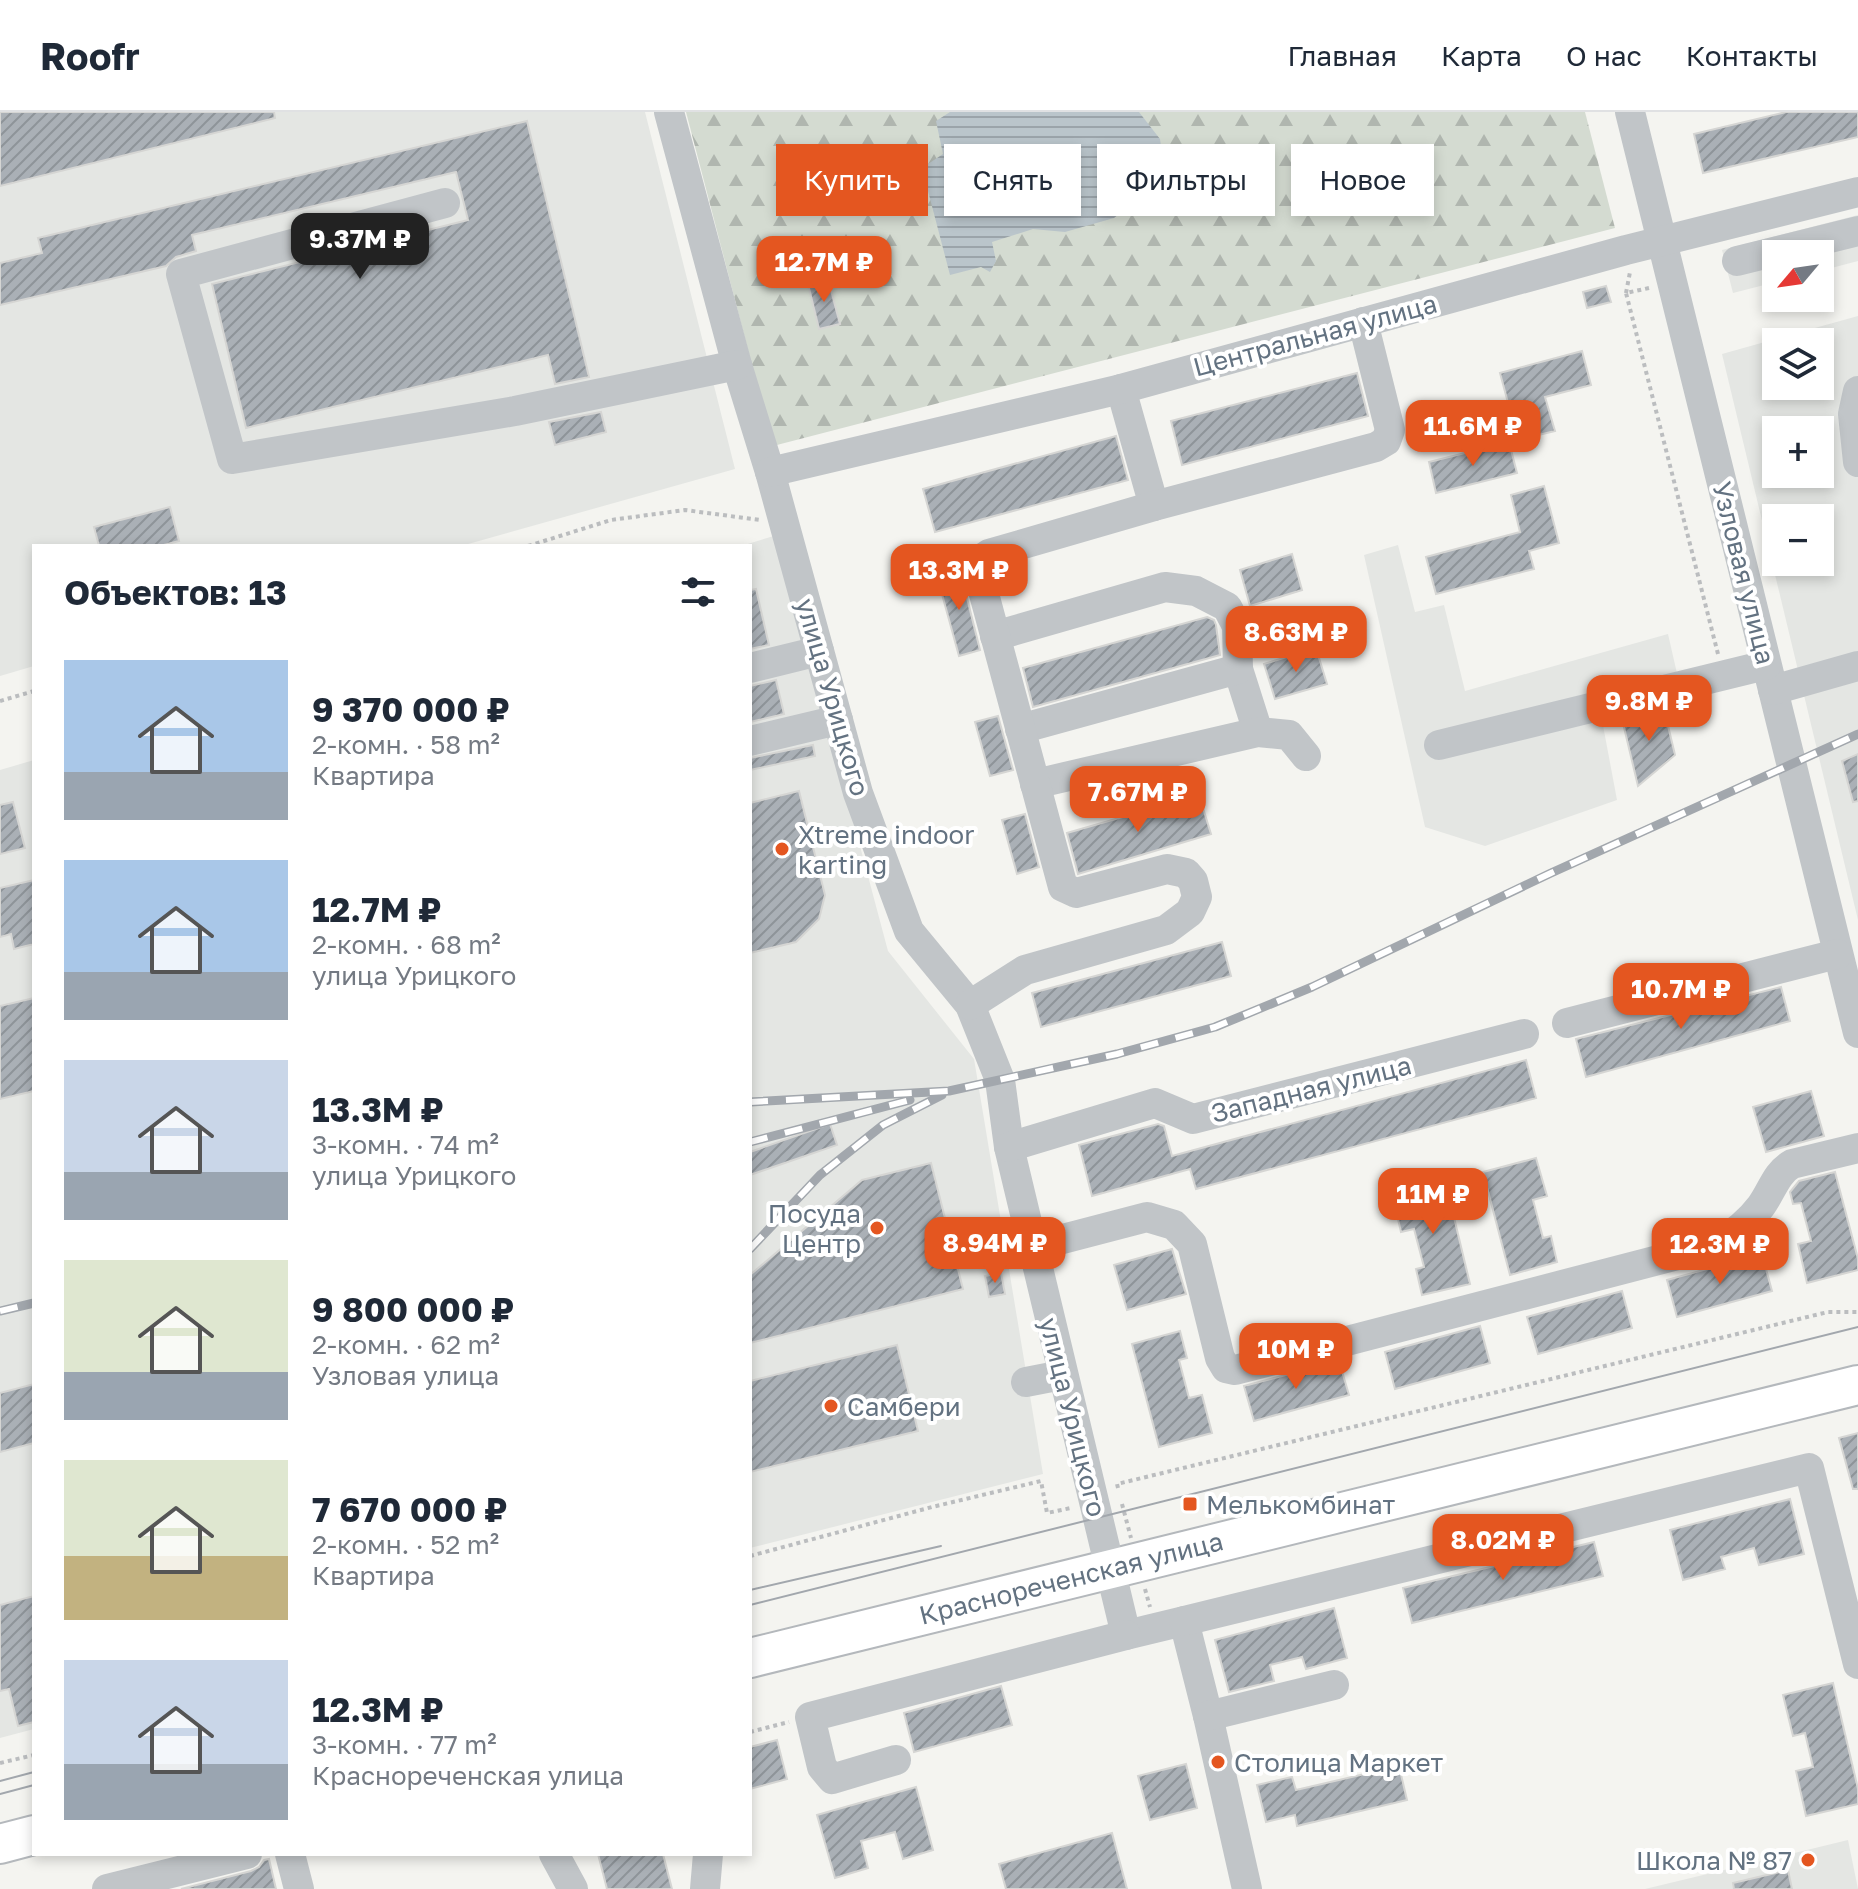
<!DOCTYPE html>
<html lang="ru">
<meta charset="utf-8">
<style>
:root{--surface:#fff;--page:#f2f2f3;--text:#1f2937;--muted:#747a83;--line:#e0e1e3;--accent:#e45620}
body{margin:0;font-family:"Golos Text",sans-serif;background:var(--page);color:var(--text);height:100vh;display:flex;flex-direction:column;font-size:30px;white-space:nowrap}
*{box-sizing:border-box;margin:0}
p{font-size:26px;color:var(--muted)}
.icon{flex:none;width:44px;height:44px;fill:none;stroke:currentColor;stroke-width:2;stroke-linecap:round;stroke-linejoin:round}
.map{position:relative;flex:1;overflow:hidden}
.sheet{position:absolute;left:32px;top:432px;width:720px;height:1312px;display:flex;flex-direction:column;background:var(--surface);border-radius:0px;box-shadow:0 4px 12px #0003}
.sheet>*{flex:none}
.top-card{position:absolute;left:776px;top:32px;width:760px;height:72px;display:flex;gap:16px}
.needle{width:52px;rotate:241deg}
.controls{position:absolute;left:1762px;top:128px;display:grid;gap:16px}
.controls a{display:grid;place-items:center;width:72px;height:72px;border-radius:0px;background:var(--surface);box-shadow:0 4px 12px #0003;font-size:40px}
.price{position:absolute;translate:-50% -68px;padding:0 18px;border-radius:16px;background:var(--accent);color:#fff;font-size:26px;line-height:52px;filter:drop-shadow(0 2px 4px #0008)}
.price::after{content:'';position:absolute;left:50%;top:48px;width:24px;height:18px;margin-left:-12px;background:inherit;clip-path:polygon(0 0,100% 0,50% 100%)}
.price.active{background:#222;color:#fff}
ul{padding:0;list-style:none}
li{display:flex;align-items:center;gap:24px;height:200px;padding:0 32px}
li span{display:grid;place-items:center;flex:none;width:224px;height:160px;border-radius:0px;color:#555}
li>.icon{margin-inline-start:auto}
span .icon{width:96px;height:96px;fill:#fffc;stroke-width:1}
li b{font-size:34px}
h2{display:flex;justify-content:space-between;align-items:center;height:96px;padding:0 32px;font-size:34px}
.chip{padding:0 28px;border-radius:0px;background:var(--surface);box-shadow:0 4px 12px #0003;font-size:28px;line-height:72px}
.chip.active{background:var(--accent);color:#fff}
header{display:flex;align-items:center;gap:48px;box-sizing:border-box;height:112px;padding:0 40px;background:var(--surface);border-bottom:2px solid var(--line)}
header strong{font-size:38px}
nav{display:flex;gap:44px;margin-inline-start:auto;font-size:28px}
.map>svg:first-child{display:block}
.built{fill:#e4e6e3;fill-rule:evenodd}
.forest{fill:url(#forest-firs)}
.water{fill:url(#water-rules)}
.building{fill:url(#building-hatch);stroke:#d5d5d3;stroke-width:2}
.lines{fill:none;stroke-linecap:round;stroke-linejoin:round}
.major-casing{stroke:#b4b8bc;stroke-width:42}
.path{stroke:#bbbdbf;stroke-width:4;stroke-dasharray:4 4;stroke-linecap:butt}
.minor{stroke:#c1c5c8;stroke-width:30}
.major{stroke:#fff;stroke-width:38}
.tram{stroke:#a2a7ad;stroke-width:2}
.rail-casing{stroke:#a2a7ad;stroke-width:9}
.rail{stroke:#fff;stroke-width:6;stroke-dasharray:18;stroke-linecap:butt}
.poi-dot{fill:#e45620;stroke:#fff;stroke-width:3}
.labels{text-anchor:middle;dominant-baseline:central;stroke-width:8;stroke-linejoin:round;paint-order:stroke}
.street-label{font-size:26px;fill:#637281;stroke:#fff}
.poi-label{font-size:26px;fill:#637281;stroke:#fff;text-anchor:start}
</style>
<header>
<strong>Roofr</strong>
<nav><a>Главная</a><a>Карта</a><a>О нас</a><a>Контакты</a></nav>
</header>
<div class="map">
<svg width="1858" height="1777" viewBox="0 0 1858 1777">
<defs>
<pattern id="forest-firs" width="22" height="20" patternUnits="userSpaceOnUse" patternTransform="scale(2)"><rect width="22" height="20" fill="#d4dbd1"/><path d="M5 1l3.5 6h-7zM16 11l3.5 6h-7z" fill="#b0b6af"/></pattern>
<pattern id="water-rules" width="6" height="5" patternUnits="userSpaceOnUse" patternTransform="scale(2)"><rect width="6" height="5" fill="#bac5cb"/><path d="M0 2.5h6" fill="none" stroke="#9ba4aa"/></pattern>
<pattern id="building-hatch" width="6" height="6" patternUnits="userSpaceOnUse" patternTransform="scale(2)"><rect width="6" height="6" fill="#aab0b6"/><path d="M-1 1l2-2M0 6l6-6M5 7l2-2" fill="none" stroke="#8e9499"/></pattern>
</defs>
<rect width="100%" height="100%" fill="#f4f4f0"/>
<g class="built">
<path d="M0,0H645L735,357L461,434H34V554L0,564Z"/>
<path d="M1858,103V149L1820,159V142H1776V170L1733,181L1722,138Z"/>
<path d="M1858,204V808L1722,242ZM1776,230H1820V274H1776ZM1776,318H1820V362H1776ZM1776,406H1820V450H1776Z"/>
<path d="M777,423L888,839L974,947L1043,1362L750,1436V434H741Z"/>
<path d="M1398,433L1415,500L1444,493L1465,579L1668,522L1681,579L1602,608L1617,688L1485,734L1425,715L1364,443Z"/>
<path d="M34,648V1617L0,1626V658Z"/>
<path d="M1848,1728L1858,1777H1645Z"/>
</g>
<path class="forest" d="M686,0H1585L1615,116L773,334Z"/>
<path class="water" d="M950,0H1139L1160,27L1165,63L1153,73L1148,92L1129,94L1114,106L1065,120L1033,117L992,130L996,149L990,160L981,155L950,163L922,56L943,42L936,9Z"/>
<g class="building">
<path d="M0,0H274L275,6L0,74Z"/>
<path d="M1786,0H1858V25L1703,61L1694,22Z"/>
<path d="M527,9L589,265L555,272L548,243L246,316L212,172L468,108L456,60L192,123L196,139L176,145L166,154L0,193V151L42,141L38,126Z"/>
<path d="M828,167L840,212L819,217L808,172Z"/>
<path d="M1606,174L1611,190L1587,196L1583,180Z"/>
<path d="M1582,239L1591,273L1545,285L1555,319L1518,328L1500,261Z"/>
<path d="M1357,261L1368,304L1182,353L1171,309Z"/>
<path d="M601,300L606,320L555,333L549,310Z"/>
<path d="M1116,324L1128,368L935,420L923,377Z"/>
<path d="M1509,330L1517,361L1436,381L1429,350Z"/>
<path d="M1544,374L1559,431L1529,439L1534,457L1436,482L1426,445L1520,420L1511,383Z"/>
<path d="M170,395L179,429L160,434H99L94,415Z"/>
<path d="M1292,442L1302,478L1250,494L1240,458Z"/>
<path d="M960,458L980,538L959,544L937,464Z"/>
<path d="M756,477L769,533L750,537V478Z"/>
<path d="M1207,505L1214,508L1216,513L1220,543L1033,595L1023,556Z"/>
<path d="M1316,536L1327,572L1275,587L1264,552Z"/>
<path d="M776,568L784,602L750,610V574Z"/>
<path d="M1664,597L1675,643L1638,674L1622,607Z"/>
<path d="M998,604L1013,658L990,664L975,610Z"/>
<path d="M813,633L815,644L750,658V646Z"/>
<path d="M1858,642V689L1853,690L1842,649Z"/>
<path d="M799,679L825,783L819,807L796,830L750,841V691Z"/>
<path d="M1199,683L1211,722L1078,762L1067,721Z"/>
<path d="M13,690L25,736L0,742V693Z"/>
<path d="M1025,702L1039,755L1017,762L1002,708Z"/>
<path d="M34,768V832L14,837L11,822L0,825V776Z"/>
<path d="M1222,830L1231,864L1041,915L1032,881Z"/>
<path d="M1781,875L1790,909L1586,965L1576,927Z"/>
<path d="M34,886V979L0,987V894Z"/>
<path d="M1526,948L1536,986L1196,1077L1190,1057L1092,1084L1079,1033L1158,1012L1164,1014L1172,1044Z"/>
<path d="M1811,979L1824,1024L1766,1040L1753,995Z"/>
<path d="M830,1012L837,1033L750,1063V1040Z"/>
<path d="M1536,1046L1547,1084L1533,1088L1543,1126L1551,1124L1557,1150L1510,1163L1483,1060Z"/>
<path d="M931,1051L963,1177L750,1231V1163L862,1068Z"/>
<path d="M1835,1060L1858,1147V1158L1807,1171L1798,1132L1811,1129L1801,1091L1793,1092L1790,1080L1799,1069Z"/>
<path d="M1445,1068L1470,1172L1422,1183L1416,1157L1424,1155L1414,1117L1401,1120L1392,1081Z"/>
<path d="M1172,1137L1186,1182L1127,1198L1114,1153Z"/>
<path d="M1762,1142L1772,1179L1677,1205L1667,1168Z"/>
<path d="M1001,1161L1005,1182L989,1185L985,1164Z"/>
<path d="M1622,1179L1632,1216L1538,1242L1527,1205Z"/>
<path d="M1480,1214L1490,1251L1395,1277L1385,1240Z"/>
<path d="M1180,1219L1187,1246L1179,1248L1189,1286L1202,1283L1212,1321L1159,1335L1132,1232Z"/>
<path d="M897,1233L918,1319L750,1360V1269Z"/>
<path d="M1339,1249L1349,1283L1254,1309L1244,1274Z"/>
<path d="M34,1272V1331L0,1340V1281Z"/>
<path d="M1858,1321V1377H1853L1839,1326Z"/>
<path d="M1790,1387L1804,1442L1759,1453L1754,1436L1721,1445L1725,1457L1683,1468L1670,1418Z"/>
<path d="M1594,1430L1603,1464L1412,1511L1403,1476Z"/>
<path d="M34,1484V1610L18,1614L9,1577L0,1579V1493Z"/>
<path d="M1334,1496L1347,1546L1306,1557L1302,1545L1270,1553L1274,1569L1229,1580L1215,1528Z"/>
<path d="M1833,1571L1858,1677V1692L1806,1704L1796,1659L1813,1655L1805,1621L1793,1624L1783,1583Z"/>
<path d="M1001,1574L1012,1613L914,1640L904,1601Z"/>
<path d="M777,1628L787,1667L750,1677V1635Z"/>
<path d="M1186,1652L1197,1696L1150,1708L1138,1664Z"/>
<path d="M1399,1654L1407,1688L1297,1714L1295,1703L1266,1710L1257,1673L1292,1665L1296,1678Z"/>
<path d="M916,1675L933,1738L903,1747L895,1720L861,1729L868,1756L835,1766L817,1703Z"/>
<path d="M1112,1721L1127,1777H1006L999,1752Z"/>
<path d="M598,1742H663L672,1777H607Z"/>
<path d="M269,1747L276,1777H181L251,1759L259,1755L264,1748Z"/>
<path d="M1788,1758L1792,1777H1734L1733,1771Z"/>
</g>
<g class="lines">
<g class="major-casing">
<g id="major">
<path d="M750,1546L1858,1273"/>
<path d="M0,1732L34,1723"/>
</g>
</g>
<g class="path">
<path d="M1649,176L1626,181L1718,542"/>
<path d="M1626,181L1630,160"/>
<path d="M528,434L611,408L685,398L760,408"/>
<path d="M0,589L34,579"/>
<path d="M1118,1376L1117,1372L1828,1200H1858"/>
<path d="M1122,1392L1131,1426"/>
<path d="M750,1444L932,1395L1041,1369L1047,1401L1071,1396"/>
<path d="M1145,1477L1150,1495"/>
<path d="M750,1620L789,1610"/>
<path d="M0,1651L34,1643"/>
</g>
<g class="minor">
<path d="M669,0L737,253L770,360L858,681L909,819L970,893L1000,968L1009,1035L1126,1523L1184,1509L1208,1604L1247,1777"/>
<path d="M1630,0L1858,921"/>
<path d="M445,91L181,162L232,347L515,299L737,253"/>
<path d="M1737,149L1858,119"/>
<path d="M1121,277L1154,394"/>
<path d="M1858,279L1853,302L1858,350"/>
<path d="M770,360L1121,277L1626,138L1858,80"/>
<path d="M995,524L1165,475L1196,479L1227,495L1237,514L1238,557L1258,620"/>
<path d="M750,556L819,539"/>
<path d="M1773,578L1858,554"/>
<path d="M1020,617L1238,557"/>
<path d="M750,629L838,608"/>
<path d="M1439,633L1766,553"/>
<path d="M1035,672L1258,620L1289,623L1306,644"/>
<path d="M970,893L1025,858L1166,818L1190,800L1197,785L1193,769L1186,761L1167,757L1076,781L1063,775L977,456L980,448L989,442L1154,394L1376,335L1386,329L1390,318L1363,210"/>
<path d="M1567,911L1837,842"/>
<path d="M1009,1035L1155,991L1193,1007L1524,922"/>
<path d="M1032,1135L1147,1105L1174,1113L1192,1132L1220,1246L1226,1256L1235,1258L1716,1133C1734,1122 1749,1110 1761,1094C1772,1079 1776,1061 1792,1052L1858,1036"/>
<path d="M1026,1270L1062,1263"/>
<path d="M1184,1509L1809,1356L1858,1552"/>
<path d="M1208,1604L1334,1573"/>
<path d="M896,1648L832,1667L822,1655L810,1605L1126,1523"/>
<path d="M290,1742L299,1777"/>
<path d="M554,1742L573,1777"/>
<path d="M107,1777L247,1742"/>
<path d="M705,1777L708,1742"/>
</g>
<use href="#major" class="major"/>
<g class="tram">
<path d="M750,1478L941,1434"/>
<path d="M750,1493L1858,1215"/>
<path d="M0,1669L34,1660"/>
<path d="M0,1682L34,1673"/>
</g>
<g class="rail-casing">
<g id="rail">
<path d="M750,990L949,979L1117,942L1215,915L1312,875L1551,761L1858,622"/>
<path d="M750,1030L910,988"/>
<path d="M750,1137L820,1063L883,1013L942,983"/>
<path d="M0,1199L34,1191"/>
</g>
</g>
<use href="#rail" class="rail"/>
</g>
<g class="poi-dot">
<circle cx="782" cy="737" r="8"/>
<circle cx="877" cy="1116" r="8"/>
<circle cx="831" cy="1294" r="8"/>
<rect x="1182" y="1384" width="16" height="16" rx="4"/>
<circle cx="1218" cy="1650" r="8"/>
<circle cx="1808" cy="1748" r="8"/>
</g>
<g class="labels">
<g class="street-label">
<text transform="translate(1315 223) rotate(-15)">Центральная улица</text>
<text transform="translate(1744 461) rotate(76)">Узловая улица</text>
<text transform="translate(833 585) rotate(74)">улица Урицкого</text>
<text transform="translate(1311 977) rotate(-14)">Западная улица</text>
<text transform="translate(1073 1305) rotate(76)">улица Урицкого</text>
<text transform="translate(1071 1466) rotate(-14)">Краснореченская улица</text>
</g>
<g class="poi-label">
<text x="798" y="722">Xtreme indoor<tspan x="798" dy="30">karting</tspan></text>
<text x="861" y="1101" text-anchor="end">Посуда<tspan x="861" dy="30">Центр</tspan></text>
<text x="847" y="1294">Самбери</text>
<text x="1206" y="1392">Мелькомбинат</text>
<text x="1234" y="1650">Столица Маркет</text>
<text x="1792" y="1748" text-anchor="end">Школа № 87</text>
</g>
</g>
</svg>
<div class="controls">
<a><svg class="needle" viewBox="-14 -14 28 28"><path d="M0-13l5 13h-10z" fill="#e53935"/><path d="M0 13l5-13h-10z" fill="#747a83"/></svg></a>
<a><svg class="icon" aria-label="layers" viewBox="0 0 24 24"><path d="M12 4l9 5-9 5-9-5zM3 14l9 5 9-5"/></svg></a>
<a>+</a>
<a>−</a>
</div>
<b class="price active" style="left:360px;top:169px">9.37M ₽</b>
<b class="price" style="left:824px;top:192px">12.7M ₽</b>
<b class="price" style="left:1473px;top:356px">11.6M ₽</b>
<b class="price" style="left:959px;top:500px">13.3M ₽</b>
<b class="price" style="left:1296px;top:562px">8.63M ₽</b>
<b class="price" style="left:1649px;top:631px">9.8M ₽</b>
<b class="price" style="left:1138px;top:722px">7.67M ₽</b>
<b class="price" style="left:1681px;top:919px">10.7M ₽</b>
<b class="price" style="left:1433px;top:1124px">11M ₽</b>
<b class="price" style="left:995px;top:1173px">8.94M ₽</b>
<b class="price" style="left:1720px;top:1174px">12.3M ₽</b>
<b class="price" style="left:1296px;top:1279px">10M ₽</b>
<b class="price" style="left:1503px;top:1470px">8.02M ₽</b>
<div class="top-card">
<a class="chip active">Купить</a>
<a class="chip">Снять</a>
<a class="chip">Фильтры</a>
<a class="chip">Новое</a>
</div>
<section class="sheet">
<h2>Объектов: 13<svg class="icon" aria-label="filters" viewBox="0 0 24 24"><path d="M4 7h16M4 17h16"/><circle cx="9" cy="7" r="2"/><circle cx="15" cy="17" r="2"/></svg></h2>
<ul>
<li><span style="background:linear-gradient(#a9c7e8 70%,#9aa5b1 0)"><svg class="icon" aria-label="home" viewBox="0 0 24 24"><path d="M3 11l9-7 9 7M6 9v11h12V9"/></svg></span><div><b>9 370 000 ₽</b><p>2-комн. · 58 m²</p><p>Квартира</p></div></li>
<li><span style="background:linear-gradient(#a9c7e8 70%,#9aa5b1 0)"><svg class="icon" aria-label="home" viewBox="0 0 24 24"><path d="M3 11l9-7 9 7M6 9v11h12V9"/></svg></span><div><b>12.7M ₽</b><p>2-комн. · 68 m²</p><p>улица Урицкого</p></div></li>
<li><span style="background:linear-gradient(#c9d6e8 70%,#9aa5b1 0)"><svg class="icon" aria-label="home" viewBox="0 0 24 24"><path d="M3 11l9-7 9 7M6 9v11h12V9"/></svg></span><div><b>13.3M ₽</b><p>3-комн. · 74 m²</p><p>улица Урицкого</p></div></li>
<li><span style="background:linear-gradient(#dfe7d0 70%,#9aa5b1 0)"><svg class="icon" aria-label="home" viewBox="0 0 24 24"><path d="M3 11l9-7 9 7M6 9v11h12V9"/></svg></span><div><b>9 800 000 ₽</b><p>2-комн. · 62 m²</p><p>Узловая улица</p></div></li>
<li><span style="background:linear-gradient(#dfe7d0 60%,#c2b280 0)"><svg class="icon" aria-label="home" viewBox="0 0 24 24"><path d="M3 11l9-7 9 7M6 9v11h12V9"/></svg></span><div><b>7 670 000 ₽</b><p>2-комн. · 52 m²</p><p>Квартира</p></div></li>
<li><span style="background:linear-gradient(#c9d6e8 65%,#9aa5b1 0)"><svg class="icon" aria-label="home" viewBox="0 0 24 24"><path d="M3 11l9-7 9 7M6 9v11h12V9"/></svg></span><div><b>12.3M ₽</b><p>3-комн. · 77 m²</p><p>Краснореченская улица</p></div></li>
</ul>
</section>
</div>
